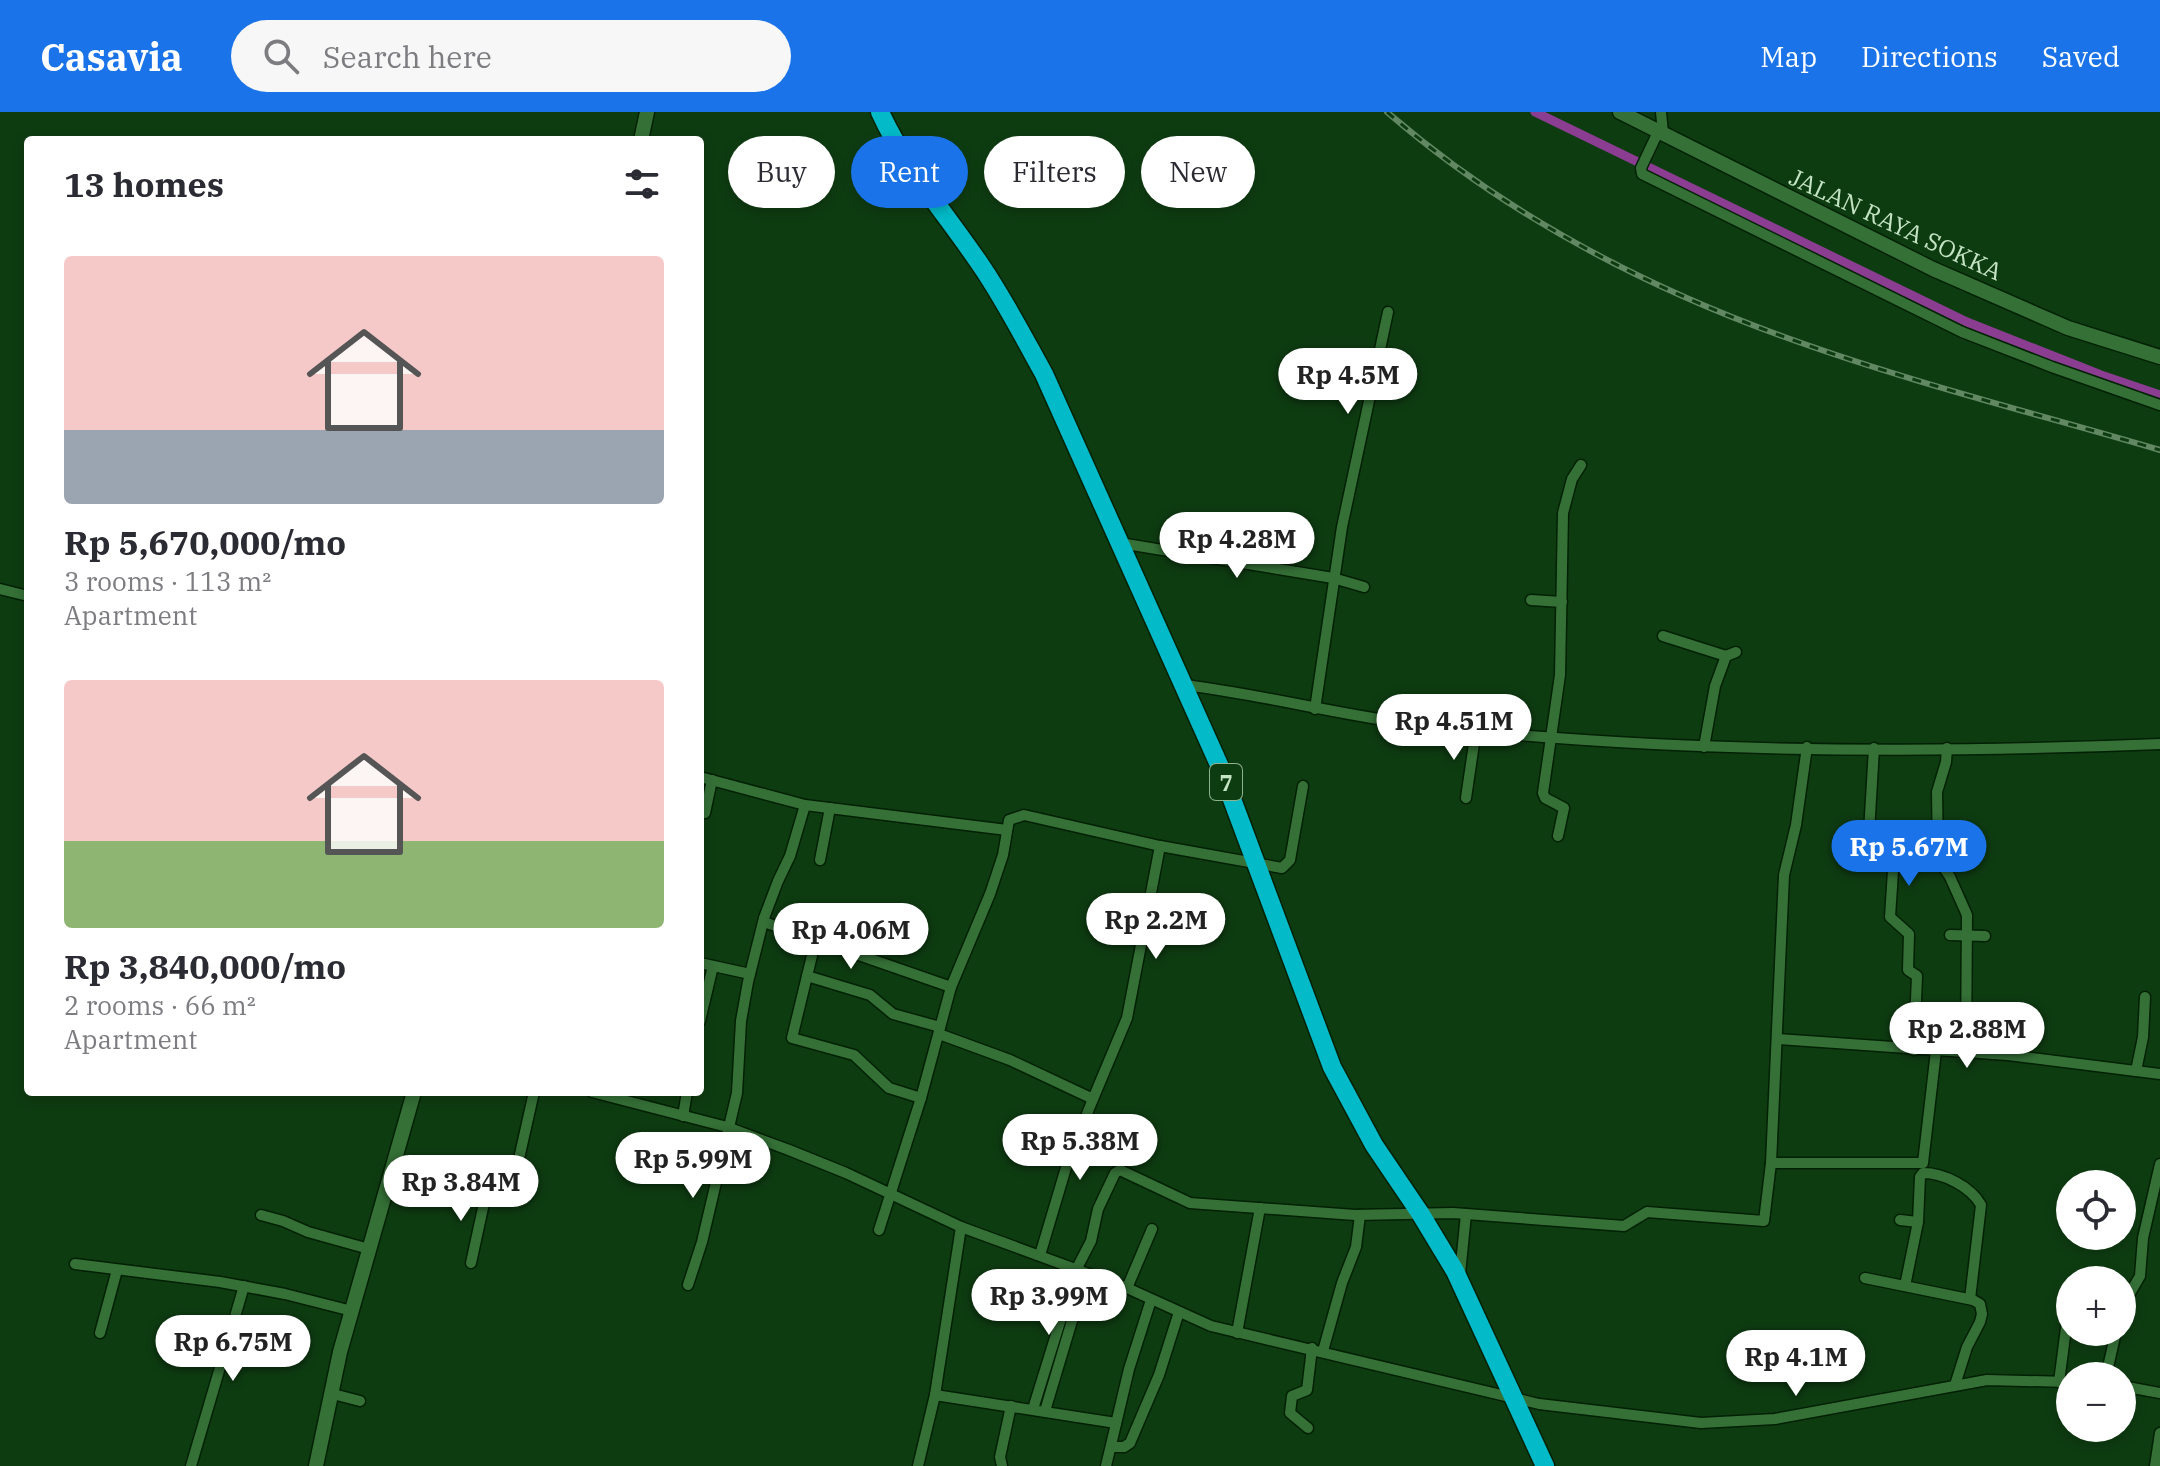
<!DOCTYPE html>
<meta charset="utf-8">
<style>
:root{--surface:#fff;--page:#f7f7f7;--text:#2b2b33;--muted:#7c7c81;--accent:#1a73e8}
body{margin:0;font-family:"IBM Plex Serif",serif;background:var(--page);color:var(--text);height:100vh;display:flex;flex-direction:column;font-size:30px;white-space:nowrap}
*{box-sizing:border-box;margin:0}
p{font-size:26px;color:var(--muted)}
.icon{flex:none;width:44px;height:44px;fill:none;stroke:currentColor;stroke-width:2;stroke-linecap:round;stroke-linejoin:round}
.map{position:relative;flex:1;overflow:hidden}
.details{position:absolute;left:24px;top:24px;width:680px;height:960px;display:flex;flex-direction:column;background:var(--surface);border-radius:8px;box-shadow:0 4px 12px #0003}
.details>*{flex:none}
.hud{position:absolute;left:728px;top:24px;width:760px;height:72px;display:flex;gap:16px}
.controls{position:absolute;left:2056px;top:1058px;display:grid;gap:16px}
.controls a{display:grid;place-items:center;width:80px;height:80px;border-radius:50%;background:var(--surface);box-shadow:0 4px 12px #0003;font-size:40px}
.price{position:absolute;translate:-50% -68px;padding:0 18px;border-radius:28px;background:#fff;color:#222;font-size:26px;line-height:52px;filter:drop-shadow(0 2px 4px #0008)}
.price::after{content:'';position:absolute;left:50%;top:48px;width:24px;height:18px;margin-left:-12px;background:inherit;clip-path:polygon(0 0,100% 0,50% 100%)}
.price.active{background:var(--accent);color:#fff}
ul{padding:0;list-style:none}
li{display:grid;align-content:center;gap:16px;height:424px;padding:0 40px}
li span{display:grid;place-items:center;height:248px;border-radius:8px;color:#555}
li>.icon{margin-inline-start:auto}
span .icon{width:144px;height:144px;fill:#fffc;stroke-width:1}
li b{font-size:34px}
h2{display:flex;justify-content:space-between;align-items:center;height:96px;padding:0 40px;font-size:34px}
.tag{padding:0 28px;border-radius:36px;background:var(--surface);box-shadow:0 4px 12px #0003;font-size:28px;line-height:72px}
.tag.active{background:var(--accent);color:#fff}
header{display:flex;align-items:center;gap:48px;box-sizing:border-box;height:112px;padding:0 40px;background:var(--accent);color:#fff}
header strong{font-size:38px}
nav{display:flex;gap:44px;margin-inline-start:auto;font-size:28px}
.search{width:560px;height:72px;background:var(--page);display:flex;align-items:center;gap:20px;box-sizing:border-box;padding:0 28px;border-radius:44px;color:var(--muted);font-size:30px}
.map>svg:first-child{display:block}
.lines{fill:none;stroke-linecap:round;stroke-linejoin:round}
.canal{stroke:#8b3d92;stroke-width:9}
.street-casing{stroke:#022104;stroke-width:13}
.secondary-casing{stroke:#022104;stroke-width:17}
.highway-casing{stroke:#022104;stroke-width:21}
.street{stroke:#357037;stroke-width:10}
.secondary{stroke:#357037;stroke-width:14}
.highway{stroke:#02bac8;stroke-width:18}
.rail-casing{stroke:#618862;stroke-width:6}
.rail{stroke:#0e3c11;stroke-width:3;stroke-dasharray:9;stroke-linecap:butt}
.labels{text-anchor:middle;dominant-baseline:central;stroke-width:6;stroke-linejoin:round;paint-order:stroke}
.shield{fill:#0e3c11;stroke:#8eb28e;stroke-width:2}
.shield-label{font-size:22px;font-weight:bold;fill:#c5e4c4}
.street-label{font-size:24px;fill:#c5e4c4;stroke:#0e3c11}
</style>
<header>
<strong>Casavia</strong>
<div class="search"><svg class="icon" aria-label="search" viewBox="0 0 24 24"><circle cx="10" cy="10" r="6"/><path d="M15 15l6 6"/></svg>Search here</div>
<nav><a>Map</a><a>Directions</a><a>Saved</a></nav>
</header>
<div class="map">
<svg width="2160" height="1354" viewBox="0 0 2160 1354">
<rect width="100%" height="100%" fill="#0e3c11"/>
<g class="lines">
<path class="canal" d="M1535,0L1967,210L2101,263L2160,283"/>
<g class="street-casing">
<g id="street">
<path d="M1661,0L1663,21"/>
<path d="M1658,20L1641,56L1642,62L1962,220L2052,255L2160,293"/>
<path d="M1120,431L1333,466L1364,475"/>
<path d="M0,477L28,484"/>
<path d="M1531,488L1562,490"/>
<path d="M1663,524L1726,544"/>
<path d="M1184,573C1268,583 1350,606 1434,615C1675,641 1919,642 2160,632"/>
<path d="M1315,597L1342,415L1388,200"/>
<path d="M1704,635L1715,574L1726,544L1736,540"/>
<path d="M1807,635L1796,713L1784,763L1771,1051H1923L1936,939"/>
<path d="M1874,636L1868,737L1871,743L1876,744L1912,745"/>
<path d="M1947,636L1946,650L1937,680L1938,747L1950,765L1967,803L1966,941"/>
<path d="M700,665L805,693L1007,718"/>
<path d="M1466,686L1476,618"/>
<path d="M705,701L712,668"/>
<path d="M1558,724L1564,696L1545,686L1543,681L1560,563L1563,401L1572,367L1581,353"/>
<path d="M1894,744L1890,805L1909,822L1908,858L1917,864L1914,938"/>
<path d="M820,748L830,696"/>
<path d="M764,810L951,875"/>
<path d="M1950,823L1985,824"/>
<path d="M816,827L792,926L854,943L889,976L921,986"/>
<path d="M700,851L750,862"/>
<path d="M807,864L870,883L893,902L940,915"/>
<path d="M700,909L713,854"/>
<path d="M939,922L1010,948L1093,987L1127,906L1160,734"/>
<path d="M1777,927L2008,943L2160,962"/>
<path d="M2136,959L2143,925L2145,885"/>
<path d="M592,980L727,1015L789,1038L846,1061L961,1115L1127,1176L1211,1214L1539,1292L1701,1311L1775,1307L1987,1268L2070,1270"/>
<path d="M683,1004L687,980"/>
<path d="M393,1059L460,1077L507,1084L516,1060L534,980"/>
<path d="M261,1103L283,1109L308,1120L369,1137"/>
<path d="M1900,1108L1918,1110"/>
<path d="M879,1118L921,986L951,875L990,782L1003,743L1009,708L1024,703L1160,734L1282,756L1290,748L1303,674"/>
<path d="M1040,1143L1068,1049L1093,987"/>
<path d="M471,1151L486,1082"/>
<path d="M75,1152L220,1170L285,1182L352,1199"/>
<path d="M1460,1162L1466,1102"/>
<path d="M1865,1166L1973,1188L1980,1192L1982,1202L1980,1210L1967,1235L1955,1273"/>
<path d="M688,1173L702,1130L737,981L741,909L748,870L764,806L778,769L790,744L805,693"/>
<path d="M1905,1174L1918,1110L1920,1065L1923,1061C1944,1061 1971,1075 1981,1093L1970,1187"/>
<path d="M1127,1176L1152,1117"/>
<path d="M1093,1190L1103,1167"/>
<path d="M2122,1195L2140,1164L2143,1126L2160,1052"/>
<path d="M100,1221L117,1158"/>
<path d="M1237,1221L1260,1096"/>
<path d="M1323,1239L1342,1171L1356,1135L1360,1103"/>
<path d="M2106,1264L2116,1220"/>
<path d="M2059,1270L2070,1186"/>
<path d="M2122,1274L2160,1281"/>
<path d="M333,1282L360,1289"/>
<path d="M935,1283L1116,1311"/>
<path d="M1033,1297L1076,1158L1091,1129L1098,1097L1115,1061L1120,1058L1190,1091L1355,1103L1453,1101L1624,1114L1647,1100L1764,1109L1771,1051"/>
<path d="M1045,1299L1086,1162"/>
<path d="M1308,1316L1290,1301L1292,1284L1307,1278L1312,1236"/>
<path d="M1111,1335H1124L1130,1331L1159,1263L1179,1200"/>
<path d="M191,1354L244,1174"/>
<path d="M918,1354L935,1283L961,1115"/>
<path d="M1002,1354L1000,1345L1011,1294"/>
<path d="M1106,1354L1129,1257L1151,1188"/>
<path d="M2155,1354L2160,1321"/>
</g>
</g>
<g class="secondary-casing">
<g id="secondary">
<path d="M1620,0L1933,157L2068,216L2160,245"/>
<path d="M641,28L647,0"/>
<path d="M316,1354L340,1240L414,980"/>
</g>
</g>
<g class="highway-casing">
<path id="highway" d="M880,0C906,57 947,103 982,155C1005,189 1024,226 1044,262L1220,655L1332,955L1374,1033L1420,1101L1455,1159L1545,1354"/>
</g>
<use href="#street" class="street"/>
<use href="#secondary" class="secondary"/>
<use href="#highway" class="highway"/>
<g class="rail-casing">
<path id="rail" d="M1387,0C1505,102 1646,176 1793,228C1913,271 2038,302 2160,338"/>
</g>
<use href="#rail" class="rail"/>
</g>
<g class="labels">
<rect class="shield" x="1210" y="652" width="32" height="36" rx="6"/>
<g class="shield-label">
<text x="1226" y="670">7</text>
</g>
<g class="street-label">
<text transform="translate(1896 112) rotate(25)">JALAN RAYA SOKKA</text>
</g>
</g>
</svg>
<div class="controls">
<a><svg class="icon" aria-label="locate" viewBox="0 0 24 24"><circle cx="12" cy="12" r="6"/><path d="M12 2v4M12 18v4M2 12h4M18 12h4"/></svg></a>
<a>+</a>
<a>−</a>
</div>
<b class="price" style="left:1348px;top:304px">Rp 4.5M</b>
<b class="price" style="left:1237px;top:468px">Rp 4.28M</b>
<b class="price" style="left:1454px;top:650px">Rp 4.51M</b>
<b class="price active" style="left:1909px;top:776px">Rp 5.67M</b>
<b class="price" style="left:1156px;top:849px">Rp 2.2M</b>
<b class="price" style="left:851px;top:859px">Rp 4.06M</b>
<b class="price" style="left:1967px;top:958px">Rp 2.88M</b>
<b class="price" style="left:1080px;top:1070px">Rp 5.38M</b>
<b class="price" style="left:693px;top:1088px">Rp 5.99M</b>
<b class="price" style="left:461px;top:1111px">Rp 3.84M</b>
<b class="price" style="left:1049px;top:1225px">Rp 3.99M</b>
<b class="price" style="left:233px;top:1271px">Rp 6.75M</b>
<b class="price" style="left:1796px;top:1286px">Rp 4.1M</b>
<div class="hud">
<a class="tag">Buy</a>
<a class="tag active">Rent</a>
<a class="tag">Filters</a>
<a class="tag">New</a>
</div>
<section class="details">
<h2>13 homes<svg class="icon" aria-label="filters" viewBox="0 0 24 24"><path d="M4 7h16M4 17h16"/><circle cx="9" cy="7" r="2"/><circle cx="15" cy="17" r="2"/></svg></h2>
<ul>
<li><span style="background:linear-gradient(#f6c9c9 70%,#9aa5b1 0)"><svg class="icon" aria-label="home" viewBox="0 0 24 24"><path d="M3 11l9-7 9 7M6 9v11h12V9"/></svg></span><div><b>Rp 5,670,000/mo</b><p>3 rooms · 113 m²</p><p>Apartment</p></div></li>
<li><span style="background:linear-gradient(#f6c9c9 65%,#8fb573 0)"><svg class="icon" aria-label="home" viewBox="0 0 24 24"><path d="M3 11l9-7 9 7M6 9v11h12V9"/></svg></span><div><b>Rp 3,840,000/mo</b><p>2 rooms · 66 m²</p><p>Apartment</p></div></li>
</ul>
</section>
</div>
